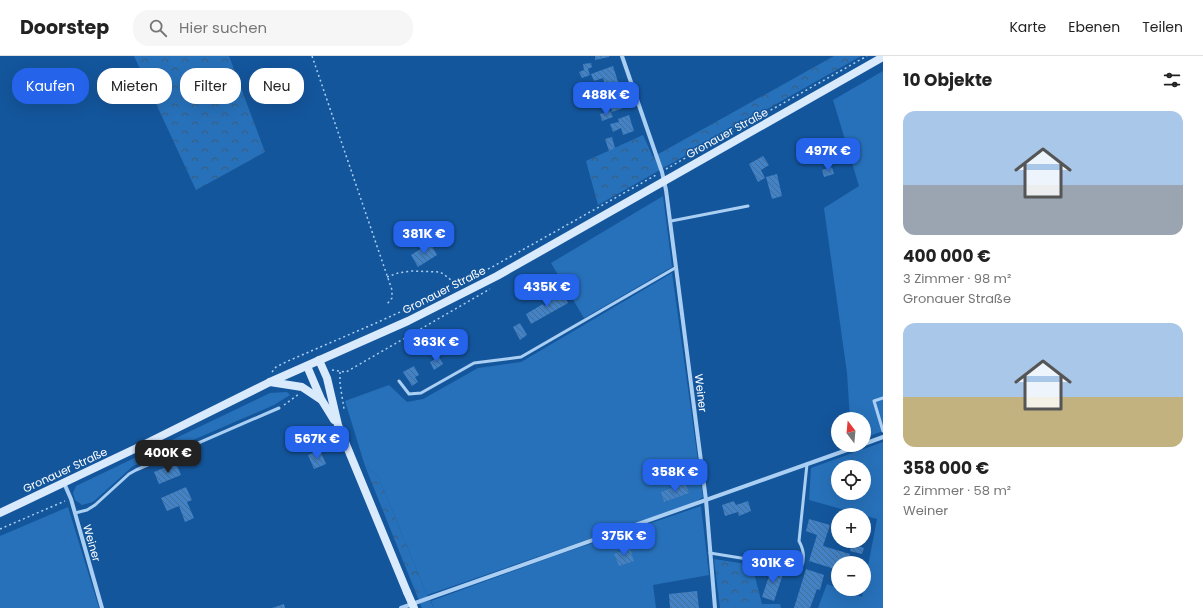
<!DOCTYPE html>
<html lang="de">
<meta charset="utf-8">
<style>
:root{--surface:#fff;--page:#f6f6f6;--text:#222;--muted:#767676;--line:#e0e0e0;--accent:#2563eb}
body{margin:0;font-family:Poppins,sans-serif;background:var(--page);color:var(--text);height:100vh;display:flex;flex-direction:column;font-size:15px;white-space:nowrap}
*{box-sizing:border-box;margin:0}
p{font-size:13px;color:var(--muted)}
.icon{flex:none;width:22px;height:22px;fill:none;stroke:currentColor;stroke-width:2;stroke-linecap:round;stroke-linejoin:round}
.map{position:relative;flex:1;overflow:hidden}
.details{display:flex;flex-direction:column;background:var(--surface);width:320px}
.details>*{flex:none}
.top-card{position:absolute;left:12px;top:12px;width:380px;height:36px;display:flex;gap:8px}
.needle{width:26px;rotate:344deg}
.controls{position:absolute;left:831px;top:356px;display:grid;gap:8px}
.controls a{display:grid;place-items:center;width:40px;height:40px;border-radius:50%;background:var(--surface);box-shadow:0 4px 16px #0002;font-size:20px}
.price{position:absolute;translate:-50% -34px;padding:0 9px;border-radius:8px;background:var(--accent);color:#fff;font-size:13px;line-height:26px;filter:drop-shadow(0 1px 2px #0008)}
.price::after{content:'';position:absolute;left:50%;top:24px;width:12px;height:9px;margin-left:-6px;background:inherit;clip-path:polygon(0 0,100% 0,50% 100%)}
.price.on{background:#222;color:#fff}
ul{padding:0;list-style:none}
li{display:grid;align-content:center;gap:8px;height:212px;padding:0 20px}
li span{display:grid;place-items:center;height:124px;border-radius:12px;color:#555}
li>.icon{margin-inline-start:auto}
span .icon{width:72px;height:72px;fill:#fffc;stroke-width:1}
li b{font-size:17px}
h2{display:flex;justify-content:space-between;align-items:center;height:48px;padding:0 20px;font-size:17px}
.chip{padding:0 14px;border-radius:16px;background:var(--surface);box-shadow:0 4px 16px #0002;font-size:14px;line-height:36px}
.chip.on{background:var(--accent);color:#fff}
header{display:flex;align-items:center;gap:24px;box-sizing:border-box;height:56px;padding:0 20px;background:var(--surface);border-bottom:1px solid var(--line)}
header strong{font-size:19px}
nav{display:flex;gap:22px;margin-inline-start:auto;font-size:14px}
.search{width:280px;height:36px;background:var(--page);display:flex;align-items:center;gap:10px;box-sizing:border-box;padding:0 14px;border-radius:16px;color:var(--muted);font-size:15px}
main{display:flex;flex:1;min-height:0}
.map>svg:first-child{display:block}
.green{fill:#2771ba;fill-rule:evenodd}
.forest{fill:url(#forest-crowns)}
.building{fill:url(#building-back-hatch)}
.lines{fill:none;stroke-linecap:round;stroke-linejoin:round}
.path{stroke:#aacff3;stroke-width:1.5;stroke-dasharray:2 3;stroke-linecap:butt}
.lane{stroke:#aacff3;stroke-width:3}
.street{stroke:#aacff3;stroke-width:4}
.secondary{stroke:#daeafd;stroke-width:8}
.secondary-bridge{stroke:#daeafd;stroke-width:8}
.labels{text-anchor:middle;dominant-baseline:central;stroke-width:3;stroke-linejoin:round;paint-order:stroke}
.street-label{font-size:11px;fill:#fff;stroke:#14569c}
</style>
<header>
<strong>Doorstep</strong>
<div class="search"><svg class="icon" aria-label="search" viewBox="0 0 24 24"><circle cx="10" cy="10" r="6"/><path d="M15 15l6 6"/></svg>Hier suchen</div>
<nav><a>Karte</a><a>Ebenen</a><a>Teilen</a></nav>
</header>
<main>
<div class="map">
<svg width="883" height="552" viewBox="0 0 883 552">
<defs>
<pattern id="forest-crowns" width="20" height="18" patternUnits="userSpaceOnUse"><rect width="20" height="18" fill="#2771ba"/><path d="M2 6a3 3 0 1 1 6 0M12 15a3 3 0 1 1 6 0" fill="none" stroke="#3b5d7e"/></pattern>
<pattern id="building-back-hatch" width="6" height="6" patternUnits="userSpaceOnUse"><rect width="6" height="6" fill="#4282c5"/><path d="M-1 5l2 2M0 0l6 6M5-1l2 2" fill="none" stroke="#466c95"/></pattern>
</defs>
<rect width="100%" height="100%" fill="#14569c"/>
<g class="green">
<path d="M883,15V375L864,382V363H850L847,317L824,152L859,130L833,44Z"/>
<path d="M663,140L672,211L584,262L551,207Z"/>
<path d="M672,217L703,441L694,447L427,539L378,420L365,410L345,345L389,329L407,346L423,343L478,312L521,306Z"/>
<path d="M287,336L290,339L274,349L133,410L93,446L82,449L75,444L73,437L76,430L270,337Z"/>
<path d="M883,386V552H818L827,528L862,541L877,463L809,444L811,412ZM838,411H864V437H838Z"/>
<path d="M701,450L709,519L653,529L656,552H434L431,545L549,502Z"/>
<path d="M68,451L99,552H0V480Z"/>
</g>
<g class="forest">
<path d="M134,0H229L265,96L196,134Z"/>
<path d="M834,0H861L598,149L586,105L643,79L653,101Z"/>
<path d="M365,410L378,420L427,539L434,552H422Z"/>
<path d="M714,503L752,509L762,548H780L781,552H720Z"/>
</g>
<g class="building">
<path d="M595,0H609V1L595,4Z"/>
<path d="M591,7L592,11L588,13L590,19L582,22L579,16L584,14L583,8Z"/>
<path d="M613,10L621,35L611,38L610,33H612L610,28L605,29L603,22L594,25L591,18Z"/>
<path d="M622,39L626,51L612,56L608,44Z"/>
<path d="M610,55L613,61L602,65L600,58Z"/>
<path d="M629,59L634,75L623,79L621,72L613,76L610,68L619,66L618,63Z"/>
<path d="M612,81L615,92L609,95L605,83Z"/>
<path d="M830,82L834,93L829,94L832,104L825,106L818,86Z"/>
<path d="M763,100L769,109L761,114L765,122L758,126L749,108Z"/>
<path d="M832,111L834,118L824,121L822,114Z"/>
<path d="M777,118L782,140L772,143L766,121Z"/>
<path d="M430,187L437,199L418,211L411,199Z"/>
<path d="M562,235L568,247L531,268L526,258L543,248L544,250L549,247L548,245L555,242L554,240Z"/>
<path d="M520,267L527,279L520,284L513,271Z"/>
<path d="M439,301L443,308L434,314L430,306Z"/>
<path d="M414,310L419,319L415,321L418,326L412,330L403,316Z"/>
<path d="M320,394L326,408L314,413L308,399Z"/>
<path d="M176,407L181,419L159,428L154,416Z"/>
<path d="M685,427L689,437L664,446L661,436Z"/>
<path d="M186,431L192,444L187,446L194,462L185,466L179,450L167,455L161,442Z"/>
<path d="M734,445L736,449L748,445L751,455L739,460L738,456L725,460L722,449Z"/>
<path d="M809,463L830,469L823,490L850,498L847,507H838V514L809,505L817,479L806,475Z"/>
<path d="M852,488L864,492L862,498L850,495Z"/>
<path d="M630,492L634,505L619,510L614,498Z"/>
<path d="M772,511L784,515L774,545L762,541Z"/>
<path d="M806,513L824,519L820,534L817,533L810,552H794Z"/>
<path d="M697,535L699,552H670L669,538Z"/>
<path d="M284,548L285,552H272Z"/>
</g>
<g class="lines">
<g class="path">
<path d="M312,0L392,234V242L387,248"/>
<path d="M666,113L867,0"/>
<path d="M387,221L398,217L412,215L440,216L449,222L456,232"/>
<path d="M332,314L346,316L490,233"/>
<path d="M272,316L276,311L288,305L376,267L455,231L492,211L656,119"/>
<path d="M340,316V328L344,353V355"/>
<path d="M284,349L299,338"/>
<path d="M0,473L65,445"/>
</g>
<g class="lane">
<path d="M671,165L748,150"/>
<path d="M399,325L409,338L421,337L474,307L521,301L675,212"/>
<path d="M883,342L874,345L883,375"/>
<path d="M75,457L87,454L95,449L129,418L136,414L279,352"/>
<path d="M710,497L778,508L792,513L801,512C805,503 804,494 799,485L807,408"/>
</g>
<g class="street">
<path d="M622,0L662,116L666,134L706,444L715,552"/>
<path d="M864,388L883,381"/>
<path d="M64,427L71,443L102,552"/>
<path d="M401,552L861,389"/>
</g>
<g class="secondary">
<path d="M319,304L327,322L338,369L407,536"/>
<path d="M307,310L321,343L334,364"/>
<path d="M270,326L302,331L320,343"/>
<path d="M0,457L143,389L270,326L408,265L497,220L883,1"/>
</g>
<path class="secondary-bridge" d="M407,536L414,552"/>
</g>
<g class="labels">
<g class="street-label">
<text transform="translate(727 77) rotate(-29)">Gronauer Straße</text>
<text transform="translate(444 234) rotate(-27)">Gronauer Straße</text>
<text transform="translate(701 337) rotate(83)">Weiner</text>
<text transform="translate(65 414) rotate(-25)">Gronauer Straße</text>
<text transform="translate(92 487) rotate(74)">Weiner</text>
</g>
</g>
</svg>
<div class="controls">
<a><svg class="needle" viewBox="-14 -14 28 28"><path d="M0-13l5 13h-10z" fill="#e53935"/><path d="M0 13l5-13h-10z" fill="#767676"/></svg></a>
<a><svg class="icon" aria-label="locate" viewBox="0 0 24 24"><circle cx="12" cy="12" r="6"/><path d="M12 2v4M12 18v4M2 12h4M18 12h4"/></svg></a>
<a>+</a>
<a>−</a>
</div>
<b class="price" style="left:606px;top:60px">488K €</b>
<b class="price" style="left:828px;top:116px">497K €</b>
<b class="price" style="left:424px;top:199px">381K €</b>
<b class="price" style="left:547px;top:252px">435K €</b>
<b class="price" style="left:436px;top:307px">363K €</b>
<b class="price" style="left:317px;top:404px">567K €</b>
<b class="price on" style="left:168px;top:418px">400K €</b>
<b class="price" style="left:675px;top:437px">358K €</b>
<b class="price" style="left:624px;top:501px">375K €</b>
<b class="price" style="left:773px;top:528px">301K €</b>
<div class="top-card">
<a class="chip on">Kaufen</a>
<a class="chip">Mieten</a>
<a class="chip">Filter</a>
<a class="chip">Neu</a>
</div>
</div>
<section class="details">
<h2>10 Objekte<svg class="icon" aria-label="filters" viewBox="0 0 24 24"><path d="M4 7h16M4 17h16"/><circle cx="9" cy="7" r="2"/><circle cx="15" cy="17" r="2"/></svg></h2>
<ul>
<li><span style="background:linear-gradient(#a9c7e8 60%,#9aa5b1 0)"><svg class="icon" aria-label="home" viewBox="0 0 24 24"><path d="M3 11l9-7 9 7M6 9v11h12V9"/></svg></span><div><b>400 000 €</b><p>3 Zimmer · 98 m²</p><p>Gronauer Straße</p></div></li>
<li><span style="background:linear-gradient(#a9c7e8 60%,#c2b280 0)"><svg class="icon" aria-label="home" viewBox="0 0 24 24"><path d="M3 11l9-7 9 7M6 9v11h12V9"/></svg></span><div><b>358 000 €</b><p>2 Zimmer · 58 m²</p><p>Weiner</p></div></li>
</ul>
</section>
</main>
